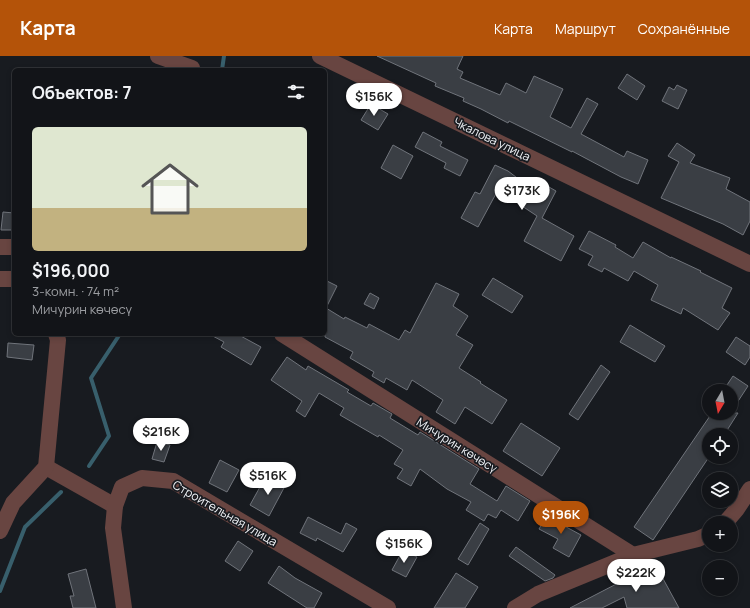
<!DOCTYPE html>
<html lang="ru">
<meta charset="utf-8">
<style>
:root{--surface:#121418;--page:#1f2125;--text:#f1f3f6;--muted:#9c9ea2;--line:#313337;--accent:#b45309}
body{margin:0;font-family:Manrope,sans-serif;background:var(--page);color:var(--text);height:100vh;display:flex;flex-direction:column;font-size:15px;white-space:nowrap}
*{box-sizing:border-box;margin:0}
p{font-size:13px;color:var(--muted)}
.icon{flex:none;width:22px;height:22px;fill:none;stroke:currentColor;stroke-width:2;stroke-linecap:round;stroke-linejoin:round}
.map{position:relative;flex:1;overflow:hidden}
.side{position:absolute;left:12px;top:12px;width:315px;height:268px;display:flex;flex-direction:column;background:var(--surface);border-radius:6px;box-shadow:0 2px 6px #0003,0 0 0 1px var(--line)}
.side>*{flex:none}
.needle{width:26px;rotate:190deg}
.buttons{position:absolute;left:702px;top:328px;display:grid;gap:8px}
.buttons a{display:grid;place-items:center;width:36px;height:36px;border-radius:50%;background:var(--surface);box-shadow:0 2px 6px #0003,0 0 0 1px var(--line);font-size:20px}
.price{position:absolute;translate:-50% -34px;padding:0 9px;border-radius:14px;background:#fff;color:#222;font-size:13px;line-height:26px;filter:drop-shadow(0 1px 2px #0008)}
.price::after{content:'';position:absolute;left:50%;top:24px;width:12px;height:9px;margin-left:-6px;background:inherit;clip-path:polygon(0 0,100% 0,50% 100%)}
.price.on{background:var(--accent);color:#fff}
ul{padding:0;list-style:none}
li{display:grid;align-content:center;gap:8px;height:212px;padding:0 20px}
li span{display:grid;place-items:center;height:124px;border-radius:6px;color:#555}
li>.icon{margin-inline-start:auto}
span .icon{width:72px;height:72px;fill:#fffc;stroke-width:1}
li b{font-size:17px}
h2{display:flex;justify-content:space-between;align-items:center;height:48px;padding:0 20px;font-size:17px}
header{display:flex;align-items:center;gap:24px;box-sizing:border-box;height:56px;padding:0 20px;background:var(--accent);color:#fff}
header strong{font-size:19px}
nav{display:flex;gap:22px;margin-inline-start:auto;font-size:14px}
.map>svg:first-child{display:block}
.lines{fill:none;stroke-linecap:round;stroke-linejoin:round}
.stream{stroke:#385f6c;stroke-width:4}
.building{fill:#3a3e44;stroke:#70747b}
.minor{stroke:#684541;stroke-width:16}
.labels{text-anchor:middle;dominant-baseline:central;stroke-width:3.5;stroke-linejoin:round;paint-order:stroke}
.street-label{font-size:12px;fill:#f2f4f8;stroke:#181b20}
</style>
<header>
<strong>Карта</strong>
<nav><a>Карта</a><a>Маршрут</a><a>Сохранённые</a></nav>
</header>
<div class="map">
<svg width="750" height="552" viewBox="0 0 750 552">
<rect width="100%" height="100%" fill="#181b20"/>
<g class="lines">
<g class="stream">
<path d="M222,14L224,0"/>
<path d="M89,410L109,380L91,322L120,278"/>
<path d="M0,535L25,471L61,436"/>
</g>
</g>
<g class="building">
<path d="M377,0H463L457,13L463,16L460,22L500,39L506,27L526,37L534,20L563,33L550,61L571,72L587,42L598,48L581,78L624,101L627,95L648,104L638,128L621,121L572,95V96L509,65L508,67L481,53L463,45L464,42L435,30L436,27Z"/>
<path d="M627,18L645,30L637,44L618,32Z"/>
<path d="M677,29L687,34L678,53L662,45L669,31L674,34Z"/>
<path d="M371,48L388,58L378,74L361,64Z"/>
<path d="M423,76L442,86L440,90L468,104L460,120L444,112L446,107L415,91Z"/>
<path d="M677,87L695,99L690,107L730,122L726,133L750,146V165L743,179L723,168L661,142L679,106L668,100Z"/>
<path d="M393,89L413,100L401,123L381,112Z"/>
<path d="M495,109L508,115L537,137L542,127L556,135L542,162L574,180L561,205L524,185L537,160L498,134L478,171L461,162L475,136L480,138Z"/>
<path d="M3,156L14,157V174H1Z"/>
<path d="M589,175L616,189L615,191L633,202L643,186L671,202V201L701,215L700,216L732,232L722,252L730,257L718,274L683,252L681,258L651,244L658,229L634,215L628,225L604,212L602,216L588,209L593,200L579,193Z"/>
<path d="M493,222L523,240L512,257L482,239Z"/>
<path d="M325,224L337,230L326,252L344,263L345,261L367,272L369,268L399,284L405,274L410,277L436,227L459,238L453,250L468,260L456,279L473,289L459,312L481,326L480,327L507,344L492,368L465,351L455,368L436,356L443,344L412,324L407,334L386,322L384,327L372,320L374,316L350,302L353,296L325,281Z"/>
<path d="M370,237L379,242L374,253L364,248Z"/>
<path d="M630,269L665,290L655,306L620,286Z"/>
<path d="M209,278H237L261,291L251,309L221,291L224,286Z"/>
<path d="M736,281L750,290V301L745,309L726,296Z"/>
<path d="M8,287L34,289L32,304L7,301Z"/>
<path d="M287,301L306,314L308,310L349,334L347,336L371,350L373,347L392,358L390,362L418,379L420,376L479,413L470,428L497,445L506,430L530,445L518,465L501,454L496,462L488,458L484,465L466,454L471,446L447,433L420,413L411,430L397,422L403,413L394,408L403,394L379,379L378,381L340,359L344,352L319,337L305,361L296,355L302,345L271,324Z"/>
<path d="M601,309L610,316L578,364L569,358Z"/>
<path d="M733,320L748,330L731,356V335H723Z"/>
<path d="M712,357H738L724,379H709V401L653,484L634,471Z"/>
<path d="M521,367L560,392L542,420L503,395Z"/>
<path d="M157,386L170,389L164,406L152,403Z"/>
<path d="M220,404L239,414L227,436L209,427Z"/>
<path d="M266,420L285,430L269,460L250,449Z"/>
<path d="M548,457L558,464L557,466L581,479L569,501L553,492L558,483L539,473Z"/>
<path d="M308,461L341,478L346,467L357,473L343,496L317,482L316,485L300,477Z"/>
<path d="M480,467L489,473L468,509L458,503Z"/>
<path d="M238,485L253,495L240,515L225,505Z"/>
<path d="M516,491L555,519L553,522L545,525L509,500Z"/>
<path d="M403,494L417,501L406,521L392,514Z"/>
<path d="M655,508L679,552H627L624,541L602,552H570Z"/>
<path d="M279,510L295,522L322,537L314,552H307L268,527Z"/>
<path d="M86,513L96,552H73L70,540H74L68,518Z"/>
<path d="M456,517L478,531L465,552H434Z"/>
</g>
<g class="lines">
<g class="minor">
<path d="M158,0L192,12"/>
<path d="M320,0L750,208"/>
<path d="M0,191H14"/>
<path d="M0,223H14"/>
<path d="M282,278L633,499"/>
<path d="M46,411L115,450"/>
<path d="M725,467L737,453L750,433"/>
<path d="M0,475L13,447L46,411L58,284L56,278"/>
<path d="M124,552L113,472L115,450L122,431L142,422L173,425L388,552"/>
<path d="M515,552L538,538L633,499L698,483L709,478"/>
</g>
</g>
<g class="labels">
<g class="street-label">
<text transform="translate(492 83) rotate(26)">Чкалова улица</text>
<text transform="translate(457 389) rotate(32)">Мичурин көчөсү</text>
<text transform="translate(225 457) rotate(30)">Строительная улица</text>
</g>
</g>
</svg>
<div class="buttons">
<a><svg class="needle" viewBox="-14 -14 28 28"><path d="M0-13l5 13h-10z" fill="#e53935"/><path d="M0 13l5-13h-10z" fill="#9c9ea2"/></svg></a>
<a><svg class="icon" aria-label="locate" viewBox="0 0 24 24"><circle cx="12" cy="12" r="6"/><path d="M12 2v4M12 18v4M2 12h4M18 12h4"/></svg></a>
<a><svg class="icon" aria-label="layers" viewBox="0 0 24 24"><path d="M12 4l9 5-9 5-9-5zM3 14l9 5 9-5"/></svg></a>
<a>+</a>
<a>−</a>
</div>
<b class="price" style="left:374px;top:61px">$156K</b>
<b class="price" style="left:522px;top:155px">$173K</b>
<b class="price" style="left:161px;top:396px">$216K</b>
<b class="price" style="left:268px;top:440px">$516K</b>
<b class="price on" style="left:561px;top:479px">$196K</b>
<b class="price" style="left:404px;top:508px">$156K</b>
<b class="price" style="left:636px;top:537px">$222K</b>
<section class="side">
<h2>Объектов: 7<svg class="icon" aria-label="filters" viewBox="0 0 24 24"><path d="M4 7h16M4 17h16"/><circle cx="9" cy="7" r="2"/><circle cx="15" cy="17" r="2"/></svg></h2>
<ul>
<li><span style="background:linear-gradient(#dfe7d0 65%,#c2b280 0)"><svg class="icon" aria-label="home" viewBox="0 0 24 24"><path d="M3 11l9-7 9 7M6 9v11h12V9"/></svg></span><div><b>$196,000</b><p>3-комн. · 74 m²</p><p>Мичурин көчөсү</p></div></li>
</ul>
</section>
</div>
